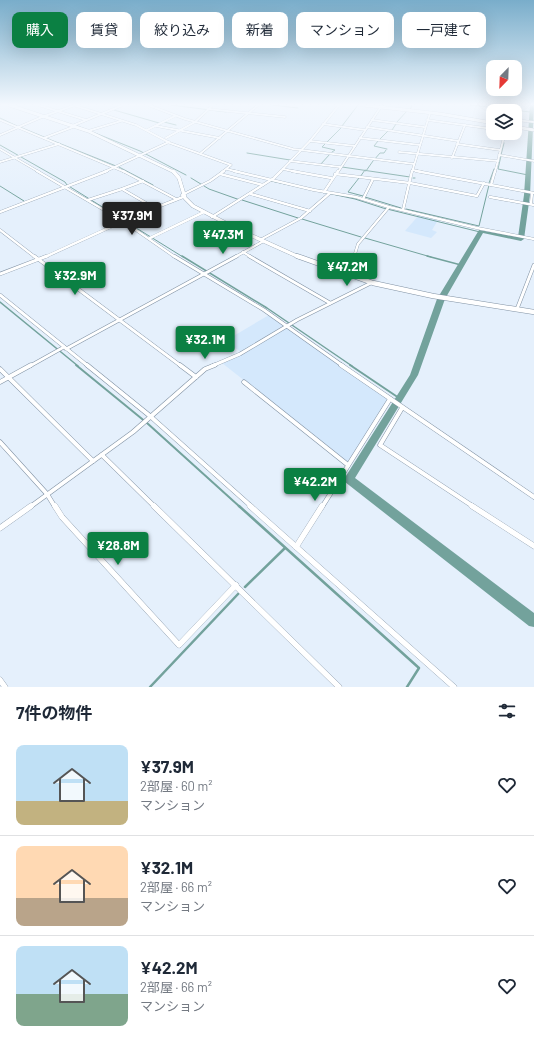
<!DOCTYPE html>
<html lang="ja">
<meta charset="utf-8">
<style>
:root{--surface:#fff;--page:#f6f6f7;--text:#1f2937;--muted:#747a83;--line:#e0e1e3;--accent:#0b8043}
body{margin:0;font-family:Barlow,"Noto Sans JP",sans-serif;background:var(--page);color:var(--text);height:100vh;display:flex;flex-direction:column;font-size:15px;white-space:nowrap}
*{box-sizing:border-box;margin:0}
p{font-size:13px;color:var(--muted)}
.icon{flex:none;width:22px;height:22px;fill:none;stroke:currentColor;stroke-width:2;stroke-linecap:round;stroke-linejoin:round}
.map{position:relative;height:687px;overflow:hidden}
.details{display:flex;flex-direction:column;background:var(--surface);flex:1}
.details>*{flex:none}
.guide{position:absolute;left:12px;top:12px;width:510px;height:36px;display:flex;gap:8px}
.needle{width:26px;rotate:203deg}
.controls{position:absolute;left:486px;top:60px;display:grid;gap:8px}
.controls a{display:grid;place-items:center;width:36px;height:36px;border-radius:8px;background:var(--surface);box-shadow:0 4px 16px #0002;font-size:20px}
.price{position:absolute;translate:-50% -34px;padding:0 9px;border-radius:4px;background:var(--accent);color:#fff;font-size:13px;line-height:26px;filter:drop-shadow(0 1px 2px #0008)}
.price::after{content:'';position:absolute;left:50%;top:24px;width:12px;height:9px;margin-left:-6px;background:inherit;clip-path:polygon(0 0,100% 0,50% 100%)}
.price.active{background:#222;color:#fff}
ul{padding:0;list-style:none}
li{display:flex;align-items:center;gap:12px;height:100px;padding:0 16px}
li+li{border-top:1px solid var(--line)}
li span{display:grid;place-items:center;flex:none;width:112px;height:80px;border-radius:8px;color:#555}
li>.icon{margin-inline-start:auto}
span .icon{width:48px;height:48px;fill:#fffc;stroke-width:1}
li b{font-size:17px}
h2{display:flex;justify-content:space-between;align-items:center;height:48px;padding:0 16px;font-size:17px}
.pill{padding:0 14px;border-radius:8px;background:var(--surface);box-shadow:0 4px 16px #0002;font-size:14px;line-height:36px}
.pill.active{background:var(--accent);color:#fff}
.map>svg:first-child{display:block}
.built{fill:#d4e8fc}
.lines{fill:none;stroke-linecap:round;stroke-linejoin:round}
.stream-far3{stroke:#73a29c;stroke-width:1}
.stream-far2{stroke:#73a29c;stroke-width:1.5}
.stream-far1{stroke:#73a29c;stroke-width:2}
.stream{stroke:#73a29c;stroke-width:2.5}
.river{fill:#73a29c;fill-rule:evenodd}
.street-far4-casing{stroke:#8192a4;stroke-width:2.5}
.street-far3-casing{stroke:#8192a4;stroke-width:3}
.street-far2-casing{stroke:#8192a4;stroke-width:4}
.street-far1-casing{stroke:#8192a4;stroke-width:5}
.street-casing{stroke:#8192a4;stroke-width:6}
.secondary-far2-casing{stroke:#8192a4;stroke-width:3.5}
.secondary-far1-casing{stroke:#8192a4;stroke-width:4}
.secondary-casing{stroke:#8192a4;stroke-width:5.5}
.street-far4{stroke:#fff;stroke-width:2}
.street-far3{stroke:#fff;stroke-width:2.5}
.street-far2{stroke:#fff;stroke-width:3}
.street-far1{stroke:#fff;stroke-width:4}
.street{stroke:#fff;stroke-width:5.5}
.secondary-far2{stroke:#fff;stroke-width:3}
.secondary-far1{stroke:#fff;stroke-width:3.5}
.secondary{stroke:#fff;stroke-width:4.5}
</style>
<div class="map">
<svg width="534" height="687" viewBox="0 0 534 687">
<rect width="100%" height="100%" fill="#e5f0fc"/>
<g class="built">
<path d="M419,215L438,220L432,230L437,232L431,238L405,231Z"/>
<path d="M269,315L285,325L241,352L225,341Z"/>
<path d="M287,327L387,399L348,462L222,363L242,355Z"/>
</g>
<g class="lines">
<g class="stream-far3">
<path d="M171,105L226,112"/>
<path d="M272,105L298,108"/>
<path d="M470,105L509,109"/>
<path d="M116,109L114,110L159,123"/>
<path d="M410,110L412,105"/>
<path d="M511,110L531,112"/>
<path d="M0,118L17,126"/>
<path d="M164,122L176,125"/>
<path d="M396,123L407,111"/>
<path d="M75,125L140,151L186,175"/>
<path d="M342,126L358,105"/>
<path d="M20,127L44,137"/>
<path d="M392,130L396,124"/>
<path d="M506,137L507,133"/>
<path d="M46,138L116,166"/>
<path d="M379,140L389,130"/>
<path d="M378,141L374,146L387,149"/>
<path d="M327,142L342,127"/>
<path d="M326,143L322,147L335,150L332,152"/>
<path d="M0,145L65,182L67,185L183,257"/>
<path d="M247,153L290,160"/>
<path d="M501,155L504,143"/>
<path d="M501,156L498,169L528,175"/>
<path d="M374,160L380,153H384L386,150"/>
<path d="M320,165L330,154"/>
<path d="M119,167L153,185"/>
<path d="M342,167L410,177"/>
<path d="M366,171L373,161"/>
<path d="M360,177L365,170"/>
<path d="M191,178L209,189L240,200"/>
<path d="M359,178L348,192L363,196"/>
<path d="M413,178H415"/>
<path d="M271,181L355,199L383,208L480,232"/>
<path d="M489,183L494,169"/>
<path d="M0,186L24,201"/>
<path d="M365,197L401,208"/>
<path d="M242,200L298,218"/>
<path d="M406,209L479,226L489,185"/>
<path d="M302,219L361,237"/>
<path d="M365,238L431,257"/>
</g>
<g class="stream-far2">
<path d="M182,256L267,308L352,366"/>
<path d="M427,256L461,265"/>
<path d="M0,302L78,366"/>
</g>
<g class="stream-far1">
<path d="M76,365L147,423L240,507"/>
<path d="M350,365L399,398"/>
</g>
<g class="stream">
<path d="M239,506L419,668L407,687"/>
<path d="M245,587L285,548"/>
<path d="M150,687L239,593"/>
</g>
<path class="river" d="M530,105H534L530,195L524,239L521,241L483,233L445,299L418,375L355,478L534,613V627L529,626L345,482L344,479L410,375L437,299L479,230L518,237L524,195Z"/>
<g class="street-far4-casing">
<g id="street-far4">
<path d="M38,105L86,120"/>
<path d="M73,105L136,125L170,143L231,165L222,172"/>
<path d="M148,105L185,119L293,149L414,164"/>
<path d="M208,109L285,117"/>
<path d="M509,111L511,105"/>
<path d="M42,117L75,105"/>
<path d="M0,120L125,172"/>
<path d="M372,120L424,127"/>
<path d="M427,120L493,129"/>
<path d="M515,120L534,122"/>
<path d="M323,124L365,130"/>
<path d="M72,126L123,105"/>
<path d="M156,126L220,138"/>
<path d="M367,127L458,141"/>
<path d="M147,130L175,116"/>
<path d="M88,131L121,121"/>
<path d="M0,135L42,117"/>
<path d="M44,138L73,127"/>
<path d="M166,138L195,122L213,105"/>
<path d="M360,138L420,145"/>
<path d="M310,141L355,146"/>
<path d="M457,144L500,150"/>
<path d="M0,149L39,172"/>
<path d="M399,152L498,161"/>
<path d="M201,153L258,105"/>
<path d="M499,155L534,161"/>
<path d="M452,158L465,125"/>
<path d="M290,161L340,167"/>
<path d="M0,162L59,144"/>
<path d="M227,169L238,172"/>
<path d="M283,169L297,172"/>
<path d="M413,170L422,172"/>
<path d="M104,172L169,142"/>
<path d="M280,172L310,141L339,105"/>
<path d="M338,172L382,105"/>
<path d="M412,172L430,113"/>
<path d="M495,172L505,133"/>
</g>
</g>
<g class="street-far3-casing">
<g id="street-far3">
<path d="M37,171L123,221L175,257"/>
<path d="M123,171L176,199"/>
<path d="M234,171L314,190L356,197L389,207L477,228L534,239"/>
<path d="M292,171L331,178"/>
<path d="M416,171L534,193"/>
<path d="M220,174L263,185"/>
<path d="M335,174L410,183L477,196L484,183"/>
<path d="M143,181L122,189L153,207"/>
<path d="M491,185L495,171"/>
<path d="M324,192L338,171"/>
<path d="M251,194L310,211"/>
<path d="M182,195L210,181L224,171"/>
<path d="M490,197L534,205"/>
<path d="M363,199L373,179"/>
<path d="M88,200L122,189"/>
<path d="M531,204L532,193"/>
<path d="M403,210L412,171"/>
<path d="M0,212L107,171"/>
<path d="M212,217L274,178L281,171"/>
<path d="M0,230L35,257"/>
<path d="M150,238L204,212"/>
<path d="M260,240L301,218L330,193"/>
<path d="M243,252L251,257"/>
<path d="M45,257L137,215L183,197"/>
<path d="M235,257L262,242"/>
<path d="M354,257L358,244L389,207"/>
</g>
</g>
<g class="street-far2-casing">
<g id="street-far2">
<path d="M34,256L181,366"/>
<path d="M174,256L264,310L343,366"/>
<path d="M249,256L330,303"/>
<path d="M343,273L354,256"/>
<path d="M0,274L47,256"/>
<path d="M0,295L88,366"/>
<path d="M517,309L534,265"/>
<path d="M66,349L237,256"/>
<path d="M30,366L64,347"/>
<path d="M212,366L240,354L297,320L371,283"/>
</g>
</g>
<g class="street-far1-casing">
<g id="street-far1">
<path d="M87,365L150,416L252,507"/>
<path d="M180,365L196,377"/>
<path d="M341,365L534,497"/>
<path d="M0,369L93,461"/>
<path d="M0,382L31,365"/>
<path d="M244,382L348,465"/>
<path d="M402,408L380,445L474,507"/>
<path d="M0,442L47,494L55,507"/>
<path d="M102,455L155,507"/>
<path d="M30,507L133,432L205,369L215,365"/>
<path d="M322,507L390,399"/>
</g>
</g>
<g class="street-casing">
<g id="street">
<path d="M55,506L62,517L179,645L236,585"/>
<path d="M154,506L339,687"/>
<path d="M250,506L454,687"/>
<path d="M472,506L534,546"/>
<path d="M0,528L31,506"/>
<path d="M296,547L322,506"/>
<path d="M0,680L5,687"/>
</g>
</g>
<g class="secondary-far2-casing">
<g id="secondary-far2">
<path d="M9,105L88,131L174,172"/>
<path d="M362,105L441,114L493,123"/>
<path d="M515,127L534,130"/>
</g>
</g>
<g class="secondary-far1-casing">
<path id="secondary-far1" d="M173,171L179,178L185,198L193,206L239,230L299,257"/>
</g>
<g class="secondary-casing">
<path id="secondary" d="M297,256L373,283L433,296L534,312"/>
</g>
<use href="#street-far4" class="street-far4"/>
<use href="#street-far3" class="street-far3"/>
<use href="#street-far2" class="street-far2"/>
<use href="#street-far1" class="street-far1"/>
<use href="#street" class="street"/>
<use href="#secondary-far2" class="secondary-far2"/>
<use href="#secondary-far1" class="secondary-far1"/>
<use href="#secondary" class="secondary"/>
</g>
<linearGradient id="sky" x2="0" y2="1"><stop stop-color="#79adca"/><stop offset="0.52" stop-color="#f3f8fe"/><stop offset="1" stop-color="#f3f8fe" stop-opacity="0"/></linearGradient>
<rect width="534" height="201" fill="url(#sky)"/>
</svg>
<div class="controls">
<a><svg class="needle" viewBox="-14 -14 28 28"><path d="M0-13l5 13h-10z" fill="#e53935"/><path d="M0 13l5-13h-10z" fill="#747a83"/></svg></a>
<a><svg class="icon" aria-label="layers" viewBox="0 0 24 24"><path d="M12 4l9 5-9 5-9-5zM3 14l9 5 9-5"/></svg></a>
</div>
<b class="price active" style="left:132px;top:236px">¥37.9M</b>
<b class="price" style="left:223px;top:255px">¥47.3M</b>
<b class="price" style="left:347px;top:287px">¥47.2M</b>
<b class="price" style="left:75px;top:296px">¥32.9M</b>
<b class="price" style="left:205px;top:360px">¥32.1M</b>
<b class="price" style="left:315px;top:502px">¥42.2M</b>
<b class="price" style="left:118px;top:566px">¥28.8M</b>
<div class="guide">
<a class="pill active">購入</a>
<a class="pill">賃貸</a>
<a class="pill">絞り込み</a>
<a class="pill">新着</a>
<a class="pill">マンション</a>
<a class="pill">一戸建て</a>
</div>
</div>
<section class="details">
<h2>7件の物件<svg class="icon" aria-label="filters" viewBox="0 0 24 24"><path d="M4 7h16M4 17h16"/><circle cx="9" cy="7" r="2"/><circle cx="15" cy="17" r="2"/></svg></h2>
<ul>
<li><span style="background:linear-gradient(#bfe0f5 70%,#c2b280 0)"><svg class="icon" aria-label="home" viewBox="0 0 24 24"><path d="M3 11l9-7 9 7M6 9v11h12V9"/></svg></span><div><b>¥37.9M</b><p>2部屋 · 60 m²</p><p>マンション</p></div><svg class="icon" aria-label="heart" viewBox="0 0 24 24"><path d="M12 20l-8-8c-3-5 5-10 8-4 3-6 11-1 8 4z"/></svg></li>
<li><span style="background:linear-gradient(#ffd9b3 65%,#b9a48a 0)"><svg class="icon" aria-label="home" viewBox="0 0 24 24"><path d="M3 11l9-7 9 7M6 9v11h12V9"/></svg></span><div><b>¥32.1M</b><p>2部屋 · 66 m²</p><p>マンション</p></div><svg class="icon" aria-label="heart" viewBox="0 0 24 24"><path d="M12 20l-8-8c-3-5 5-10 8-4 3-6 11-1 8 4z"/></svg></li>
<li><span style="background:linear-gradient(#bfe0f5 60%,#7fa58c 0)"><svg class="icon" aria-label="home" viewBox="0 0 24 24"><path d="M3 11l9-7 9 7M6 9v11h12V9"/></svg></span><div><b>¥42.2M</b><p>2部屋 · 66 m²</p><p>マンション</p></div><svg class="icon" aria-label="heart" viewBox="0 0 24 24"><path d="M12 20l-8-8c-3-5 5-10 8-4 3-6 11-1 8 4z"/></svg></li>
</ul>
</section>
